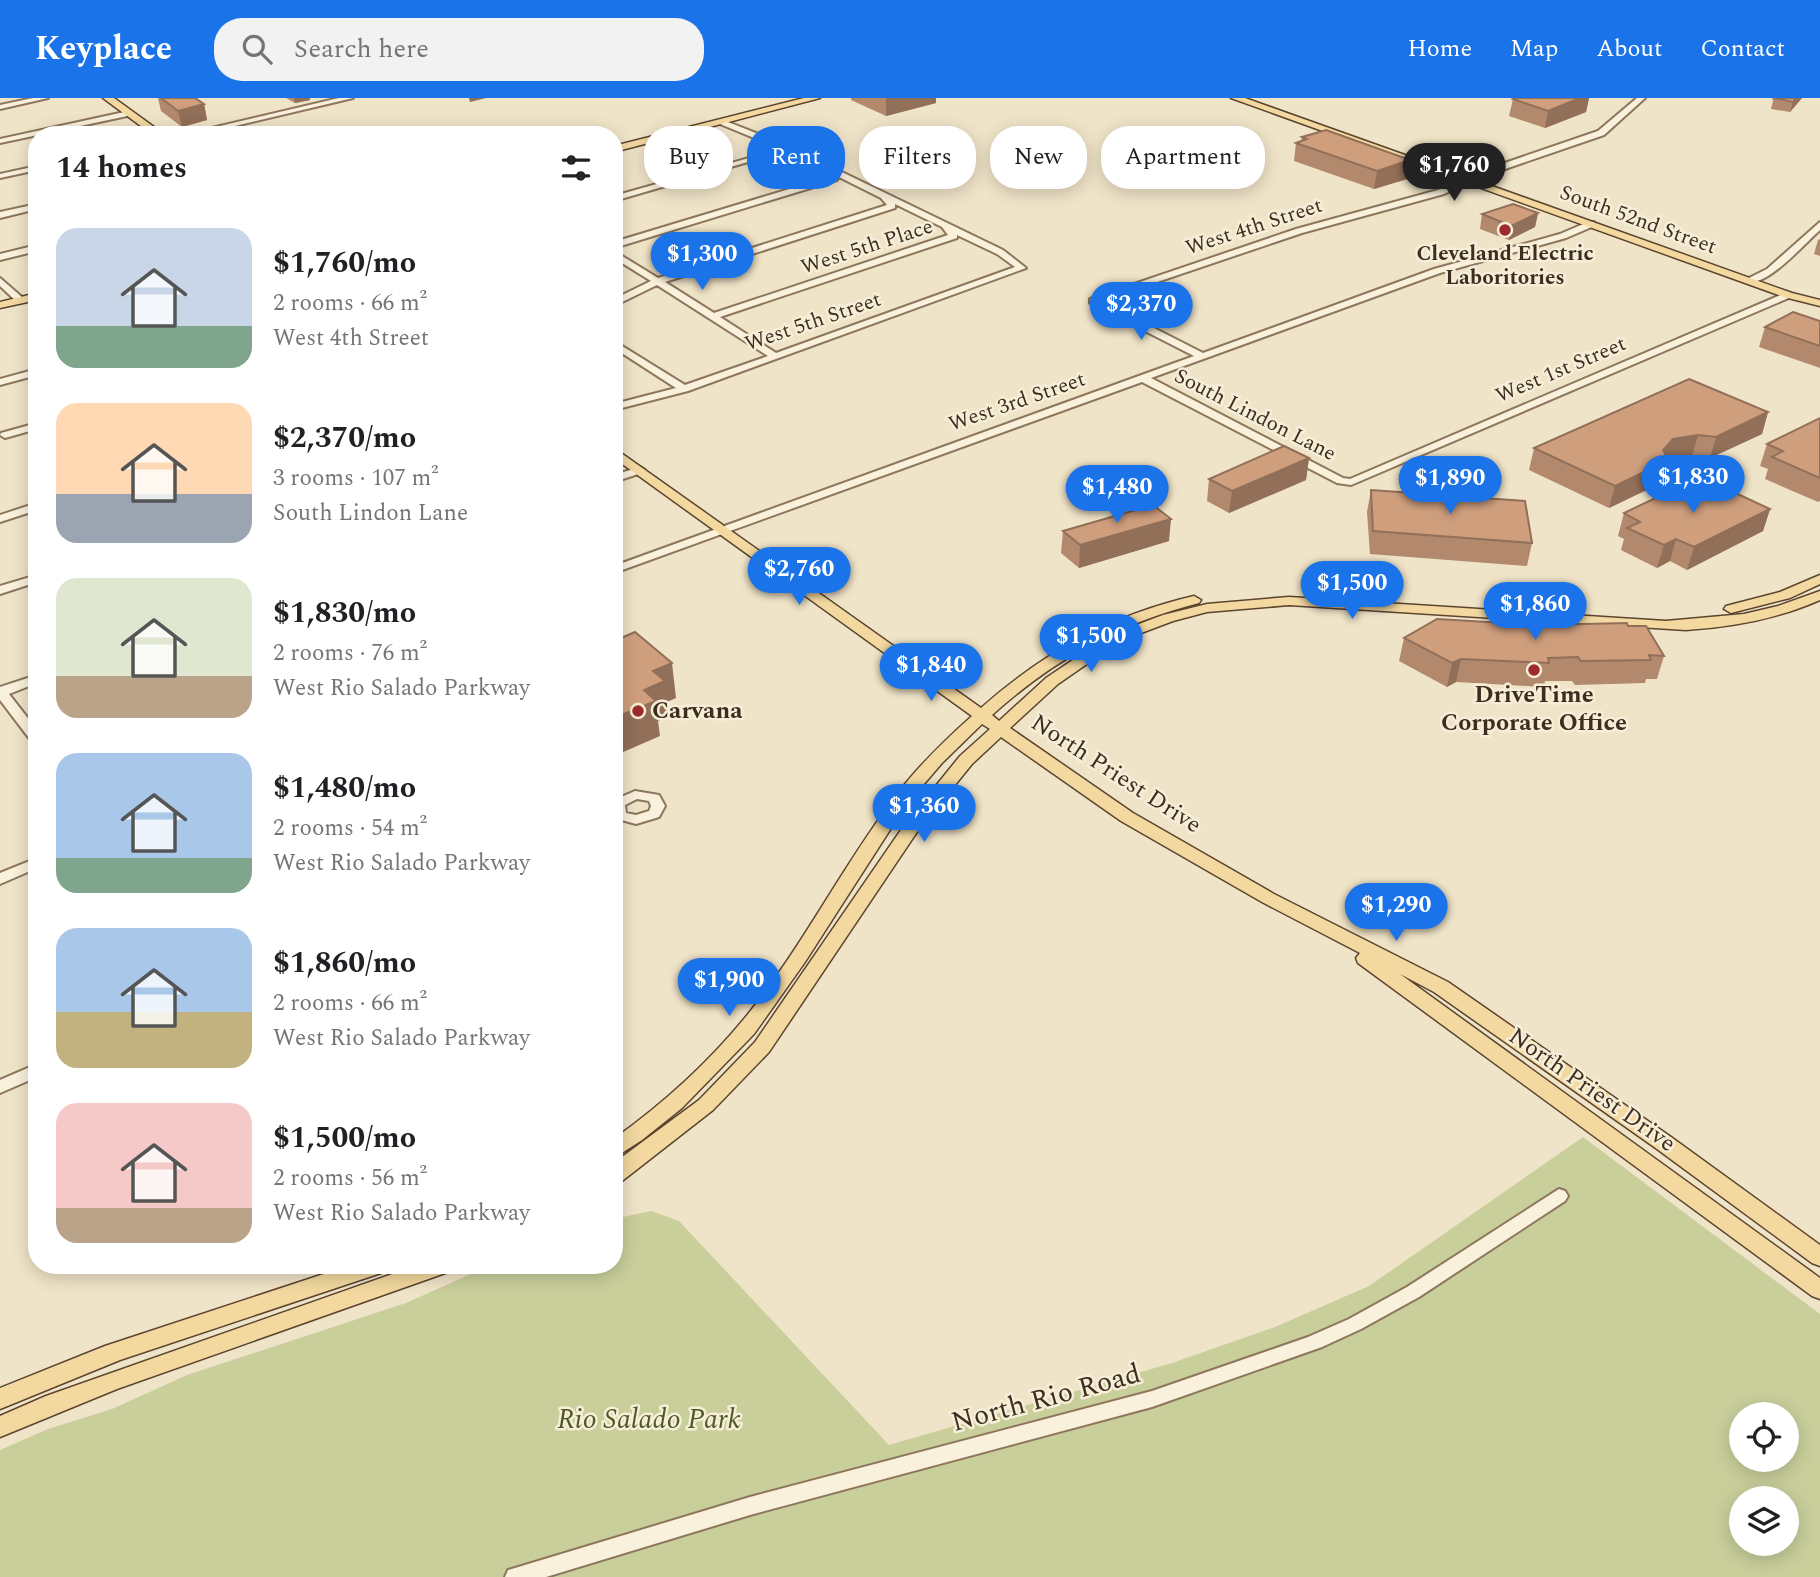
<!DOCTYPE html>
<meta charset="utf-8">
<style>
:root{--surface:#fff;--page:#f2f2f2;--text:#202124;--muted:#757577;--accent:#1a73e8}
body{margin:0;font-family:Spectral,serif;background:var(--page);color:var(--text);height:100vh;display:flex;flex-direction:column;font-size:26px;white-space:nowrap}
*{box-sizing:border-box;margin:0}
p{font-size:23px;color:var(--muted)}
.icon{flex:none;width:38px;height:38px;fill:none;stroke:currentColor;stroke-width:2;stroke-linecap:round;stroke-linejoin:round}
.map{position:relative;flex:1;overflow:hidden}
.details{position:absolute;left:28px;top:28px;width:595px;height:1148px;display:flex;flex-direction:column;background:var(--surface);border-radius:28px;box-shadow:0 4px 18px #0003}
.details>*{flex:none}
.banner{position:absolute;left:644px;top:28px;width:665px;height:63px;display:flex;gap:14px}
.buttons{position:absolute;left:1729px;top:1304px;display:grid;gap:14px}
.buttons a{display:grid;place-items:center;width:70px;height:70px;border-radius:50%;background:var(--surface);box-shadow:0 4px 18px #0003;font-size:35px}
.price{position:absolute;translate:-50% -60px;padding:0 16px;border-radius:24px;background:var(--accent);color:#fff;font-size:23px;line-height:46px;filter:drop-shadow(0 2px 4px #0008)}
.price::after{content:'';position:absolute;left:50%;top:42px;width:21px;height:16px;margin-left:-10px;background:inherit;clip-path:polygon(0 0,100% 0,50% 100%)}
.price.selected{background:#222;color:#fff}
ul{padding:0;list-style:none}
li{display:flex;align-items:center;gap:21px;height:175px;padding:0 28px}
li span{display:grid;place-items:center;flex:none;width:196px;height:140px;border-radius:21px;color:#555}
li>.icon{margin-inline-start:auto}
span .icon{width:84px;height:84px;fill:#fffc;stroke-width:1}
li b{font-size:30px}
h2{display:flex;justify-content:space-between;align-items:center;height:84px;padding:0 28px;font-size:30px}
.tag{padding:0 24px;border-radius:28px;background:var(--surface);box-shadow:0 4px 18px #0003;font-size:24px;line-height:63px}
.tag.selected{background:var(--accent);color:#fff}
header{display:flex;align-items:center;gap:42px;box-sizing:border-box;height:98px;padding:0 35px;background:var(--accent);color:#fff}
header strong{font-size:33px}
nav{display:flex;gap:38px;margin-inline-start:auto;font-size:24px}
.search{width:490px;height:63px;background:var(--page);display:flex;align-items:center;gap:18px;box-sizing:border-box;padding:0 24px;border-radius:28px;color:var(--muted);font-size:26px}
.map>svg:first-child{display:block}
.green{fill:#c9cf9b;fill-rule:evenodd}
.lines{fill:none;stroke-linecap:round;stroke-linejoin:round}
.minor-casing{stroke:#8d765c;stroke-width:4}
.major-casing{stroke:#5b4430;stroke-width:3}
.minor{fill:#faf1dc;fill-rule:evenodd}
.major{fill:#f3d9a0;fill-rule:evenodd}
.wall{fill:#b2896c}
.shaded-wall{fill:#916f58}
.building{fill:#cf9f7d;stroke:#916f58;stroke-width:2}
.poi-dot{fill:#9e2a2b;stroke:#f7eed8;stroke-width:2.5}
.labels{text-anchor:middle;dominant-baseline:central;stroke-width:5;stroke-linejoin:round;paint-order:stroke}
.far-street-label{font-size:21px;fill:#3d2e20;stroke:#f7eed8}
.far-poi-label{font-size:21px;font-weight:bold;fill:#3d2e20;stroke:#f7eed8}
.poi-label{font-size:24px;font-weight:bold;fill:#3d2e20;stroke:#f7eed8}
.street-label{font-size:24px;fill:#3d2e20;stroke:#f7eed8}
.near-street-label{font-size:28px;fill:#3d2e20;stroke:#f7eed8}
.near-park-label{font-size:28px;font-style:italic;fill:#4d5a26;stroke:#f7eed8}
</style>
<header>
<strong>Keyplace</strong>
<div class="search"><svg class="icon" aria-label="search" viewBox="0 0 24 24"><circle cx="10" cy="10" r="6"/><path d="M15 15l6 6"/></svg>Search here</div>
<nav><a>Home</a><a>Map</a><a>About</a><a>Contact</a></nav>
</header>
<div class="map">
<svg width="1820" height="1479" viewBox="0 0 1820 1479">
<rect width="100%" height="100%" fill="#f0e4c8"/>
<path class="green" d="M1583,1039L1820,1216V1479H0V1352L48,1331L112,1311L187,1277L406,1205L491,1167H614V1121L651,1113L679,1123L889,1347L1172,1265L1275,1229L1369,1188ZM1741,1316H1787V1362H1741ZM1741,1400H1787V1446H1741Z"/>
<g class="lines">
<g class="minor-casing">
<g id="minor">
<path d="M33,0H48L0,11V7Z"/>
<path d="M339,0H353L197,37H182Z"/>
<path d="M1637,0H1645L1604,37L1473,82L1444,96L1302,135L1101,203L1203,255L1434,171L1560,136L1588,124H1594V128L1566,140L1440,175L1151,280L1343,380L1350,381L1785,195H1791V199L1351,387L1337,385L1142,284L614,475V468L1194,258L1090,205V201L1296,131L1438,92L1458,84V81L1598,33Z"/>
<path d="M129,13L133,15L132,17L0,45V41Z"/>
<path d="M723,22L784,46L1003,152L1026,170L688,293L614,312V306L676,290L614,250V243L685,287L768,258L657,187L614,208V201L651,183L614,160V153L658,180L887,107L881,100L837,78V82L614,150V144L829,79C816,64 798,60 779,55L614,103V98L781,51L720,26L719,24ZM895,106L942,129L948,137L714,215L665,184L895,110ZM957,137L997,156L1015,169L776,255L720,219L957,140Z"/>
<path d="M37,68V72L0,80V76Z"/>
<path d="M37,106V111L0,120V114Z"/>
<path d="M1820,124V132C1803,147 1770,186 1747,185V181L1767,171Z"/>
<path d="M37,147V153L0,162V156Z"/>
<path d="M0,180L23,200V204H17L0,188Z"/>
<path d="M37,271V277L0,287V281Z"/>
<path d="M37,325V331L5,340L0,337L1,335Z"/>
<path d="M640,369L645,372L644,374L614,384V377Z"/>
<path d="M37,405V412L0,424V417Z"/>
<path d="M37,477V484L0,496V488Z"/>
<path d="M37,577V585L9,596L37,632V645L32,644L0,602V589Z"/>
<path d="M635,693L659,697L665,708L659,719L636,726L614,720V702ZM637,701L649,703L651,708L649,713L636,717L626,715L625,707Z"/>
<path d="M37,760V770L0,786V775Z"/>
<path d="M37,966V979L0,995V982Z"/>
<path d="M1559,1091L1565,1093L1568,1098L1565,1103L1419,1199L1361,1231L1322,1249L1152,1309L750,1417L546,1479H505L508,1472L515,1470L750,1399L1152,1293L1308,1239L1349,1221L1407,1189Z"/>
</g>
</g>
<g class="major-casing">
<g id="major">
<path d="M103,0H114L165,37H153Z"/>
<path d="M804,0H820L614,54V48Z"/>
<path d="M1231,0H1245L1792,195L1820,202V208L1784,199Z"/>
<path d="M37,195V202L0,210V204Z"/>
<path d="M614,350L981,610C1044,554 1112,517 1194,498L1201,502L1199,505C1119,525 1053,562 992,617L999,623L1046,580L1110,537L1163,517L1207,506L1289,499L1666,523L1744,516L1778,508L1820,493V502C1777,521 1732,529 1686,532L1289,507L1207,514L1173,523L1120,543L1058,586L1010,630L1133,715L1274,796L1448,884L1671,1039L1820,1147V1168L1812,1165L1657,1051L1434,894L1400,876L1820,1180V1201L1812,1198L1358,865L1356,860L1360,855L1262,804L1121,723L1001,639L972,666L917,734L769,954L713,1012L622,1083L614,1085V1065L699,1002L755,944L905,726L960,658L990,631L982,626L942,665L906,707L805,864L754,936L682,1010L642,1042L614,1060V1041C667,1003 716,958 756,906C807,840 845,765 895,699C917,669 944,643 972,618L614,360Z"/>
<path d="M1820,477V486L1790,500L1731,515L1724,511L1726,508L1780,494Z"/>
<path d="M351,1167H390L387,1173L120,1262L0,1311V1290L105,1248Z"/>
<path d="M418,1167H454L451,1173L117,1291L0,1339V1318L46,1298Z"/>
</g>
</g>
<use href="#minor" class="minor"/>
<use href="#major" class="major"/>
</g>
<g class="wall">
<path d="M158,0H195L204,6L207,22L182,29L161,13Z"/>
<path d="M286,0H310V2L295,5Z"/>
<path d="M851,0H936V5L886,18L851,2Z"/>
<path d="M1515,0H1589L1586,14L1545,30L1509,18L1513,1Z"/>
<path d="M1772,0H1802L1790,14L1771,11L1773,3Z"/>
<path d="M1302,39L1407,81L1374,91L1294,63L1296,45L1301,43Z"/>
<path d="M1538,115L1535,129L1509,142L1480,131L1482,116Z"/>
<path d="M1820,141V158L1814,156L1818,142Z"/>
<path d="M1820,223V270L1759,249L1765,229Z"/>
<path d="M1768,314L1762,336L1710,360L1692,359L1669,362L1663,384L1609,410L1529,372L1534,350Z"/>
<path d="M1820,320V403L1818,404L1765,381L1768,371L1760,368L1767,346Z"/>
<path d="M1309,360L1306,382L1229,415L1207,403L1209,381Z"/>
<path d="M1371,392L1532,445L1527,468L1370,456L1367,414Z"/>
<path d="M1704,393L1770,411L1763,433L1687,472L1670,463L1657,470L1621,452L1624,441L1618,438L1624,415Z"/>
<path d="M1063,433L1169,443L1079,470L1061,455Z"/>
<path d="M1628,528L1664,558L1657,581H1646L1645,585L1575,587L1572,583H1545L1544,589L1456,584L1447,589L1399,563L1404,540Z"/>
</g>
<g class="shaded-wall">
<path d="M294,0H310V2L295,5Z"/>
<path d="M469,0H486L470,4Z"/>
<path d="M886,0H936V5L886,18Z"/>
<path d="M1580,0H1589L1586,14L1545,30L1548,13Z"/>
<path d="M1796,0H1802L1790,14L1793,4Z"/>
<path d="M204,6L207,22L182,29L178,13Z"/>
<path d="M1410,62L1407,81L1374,91L1377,73Z"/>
<path d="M1538,115L1535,129L1509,142L1511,128Z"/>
<path d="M1768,314L1762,336L1710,360L1716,339Z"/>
<path d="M1698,337L1692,359L1669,362L1663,384L1609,410L1615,388L1663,352L1673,341Z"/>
<path d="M1309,360L1306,382L1229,415L1232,393Z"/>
<path d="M1770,411L1763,433L1687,472L1694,449Z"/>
<path d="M1171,421L1169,443L1079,470L1080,447Z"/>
<path d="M1676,441L1670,463L1657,470L1664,447Z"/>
<path d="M1461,561L1456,584L1447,589L1452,565Z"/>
<path d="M672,565L676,600L667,604L669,619L658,623L660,638L614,658V620L644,592L653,573Z"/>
</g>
<g class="building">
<path d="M161,0H195L204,6L178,13Z"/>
<path d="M1515,0H1580L1548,13L1513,1Z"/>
<path d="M1774,0H1796L1793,4Z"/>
<path d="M326,31L335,37H298Z"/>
<path d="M1326,32L1410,62L1377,73L1296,45L1307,41L1302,39Z"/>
<path d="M1513,106L1538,115L1511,128L1482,116Z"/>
<path d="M1793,214L1820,223V248L1765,229Z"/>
<path d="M1689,281L1768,314L1716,339L1698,337L1673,341L1663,352L1669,362L1615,388L1534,350Z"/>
<path d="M1820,320V380L1772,359L1783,353L1767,346Z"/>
<path d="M1284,348L1309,360L1232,393L1209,381Z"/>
<path d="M1687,385L1704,393L1716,386L1770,411L1694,449L1676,441L1664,447L1627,430L1640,424L1624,415Z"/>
<path d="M1371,392L1525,403L1532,445L1373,433Z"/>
<path d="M1153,407L1171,421L1080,447L1063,433Z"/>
<path d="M1437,521L1538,527L1627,525L1628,528H1646L1664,558L1649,557L1651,562L1581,563L1578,559L1548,560L1549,565L1461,561L1452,565L1404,540Z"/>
<path d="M635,534L672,565L653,573L665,583L644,592L656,603L614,620V543Z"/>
</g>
<g class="poi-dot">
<circle cx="1505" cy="132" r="7"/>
<circle cx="1534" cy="572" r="7"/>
<circle cx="638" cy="613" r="7"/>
</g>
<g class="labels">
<g class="far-street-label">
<text transform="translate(1638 122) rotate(20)">South 52nd Street</text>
<text transform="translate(1254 129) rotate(-18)">West 4th Street</text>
<text transform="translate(867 149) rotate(-18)">West 5th Place</text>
<text transform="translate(813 224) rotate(-19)">West 5th Street</text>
<text transform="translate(1561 272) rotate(-23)">West 1st Street</text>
<text transform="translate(1017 304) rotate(-19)">West 3rd Street</text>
<text transform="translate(1255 317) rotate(27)">South Lindon Lane</text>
</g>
<g class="far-poi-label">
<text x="1505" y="156">Cleveland Electric<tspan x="1505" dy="24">Laboritories</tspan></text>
</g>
<g class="poi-label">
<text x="1534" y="597">DriveTime<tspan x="1534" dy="28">Corporate Office</tspan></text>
<text x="652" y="613" text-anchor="start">Carvana</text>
</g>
<g class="street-label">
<text transform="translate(1116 676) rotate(33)">North Priest Drive</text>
<text transform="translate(1592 992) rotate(35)">North Priest Drive</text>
</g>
<g class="near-street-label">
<text transform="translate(1046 1300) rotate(-15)">North Rio Road</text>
</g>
<g class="near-park-label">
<text x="649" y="1321">Rio Salado Park</text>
</g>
</g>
</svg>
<div class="buttons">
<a><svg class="icon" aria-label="locate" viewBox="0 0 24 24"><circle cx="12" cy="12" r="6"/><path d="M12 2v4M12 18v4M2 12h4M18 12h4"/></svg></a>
<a><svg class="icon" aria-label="layers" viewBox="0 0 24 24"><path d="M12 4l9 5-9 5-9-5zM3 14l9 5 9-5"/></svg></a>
</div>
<b class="price selected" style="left:1454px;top:105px">$1,760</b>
<b class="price" style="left:702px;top:194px">$1,300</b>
<b class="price" style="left:1141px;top:244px">$2,370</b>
<b class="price" style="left:1693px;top:417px">$1,830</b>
<b class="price" style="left:1450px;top:418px">$1,890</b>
<b class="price" style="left:1117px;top:427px">$1,480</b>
<b class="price" style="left:799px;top:509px">$2,760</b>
<b class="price" style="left:1352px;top:523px">$1,500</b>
<b class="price" style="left:1535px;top:544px">$1,860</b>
<b class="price" style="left:1091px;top:576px">$1,500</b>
<b class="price" style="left:931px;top:605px">$1,840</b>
<b class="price" style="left:924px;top:746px">$1,360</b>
<b class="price" style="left:1396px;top:845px">$1,290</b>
<b class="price" style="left:729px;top:920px">$1,900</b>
<div class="banner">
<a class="tag">Buy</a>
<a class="tag selected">Rent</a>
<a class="tag">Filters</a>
<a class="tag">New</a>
<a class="tag">Apartment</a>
</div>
<section class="details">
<h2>14 homes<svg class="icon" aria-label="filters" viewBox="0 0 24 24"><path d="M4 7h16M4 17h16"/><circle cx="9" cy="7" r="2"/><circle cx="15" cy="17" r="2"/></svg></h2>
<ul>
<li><span style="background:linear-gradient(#c9d6e8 70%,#7fa58c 0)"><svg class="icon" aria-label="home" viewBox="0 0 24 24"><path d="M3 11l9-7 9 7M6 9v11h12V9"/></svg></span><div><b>$1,760/mo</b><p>2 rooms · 66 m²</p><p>West 4th Street</p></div></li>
<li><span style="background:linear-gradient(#ffd9b3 65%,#9aa5b1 0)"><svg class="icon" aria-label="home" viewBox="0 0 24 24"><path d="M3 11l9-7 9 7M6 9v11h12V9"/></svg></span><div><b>$2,370/mo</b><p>3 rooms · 107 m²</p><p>South Lindon Lane</p></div></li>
<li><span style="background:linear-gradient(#dfe7d0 70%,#b9a48a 0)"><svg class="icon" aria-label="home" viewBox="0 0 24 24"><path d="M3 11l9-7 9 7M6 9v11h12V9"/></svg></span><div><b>$1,830/mo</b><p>2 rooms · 76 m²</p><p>West Rio Salado Parkway</p></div></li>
<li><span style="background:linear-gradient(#a9c7e8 75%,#7fa58c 0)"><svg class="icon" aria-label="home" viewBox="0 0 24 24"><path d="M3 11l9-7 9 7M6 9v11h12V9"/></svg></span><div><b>$1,480/mo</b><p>2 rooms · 54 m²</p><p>West Rio Salado Parkway</p></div></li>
<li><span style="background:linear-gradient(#a9c7e8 60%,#c2b280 0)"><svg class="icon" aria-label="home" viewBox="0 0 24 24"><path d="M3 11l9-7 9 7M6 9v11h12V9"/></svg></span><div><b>$1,860/mo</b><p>2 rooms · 66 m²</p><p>West Rio Salado Parkway</p></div></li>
<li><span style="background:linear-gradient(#f6c9c9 75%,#b9a48a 0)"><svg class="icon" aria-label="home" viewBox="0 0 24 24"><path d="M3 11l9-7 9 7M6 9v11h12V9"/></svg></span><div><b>$1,500/mo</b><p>2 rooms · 56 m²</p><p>West Rio Salado Parkway</p></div></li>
</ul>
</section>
</div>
